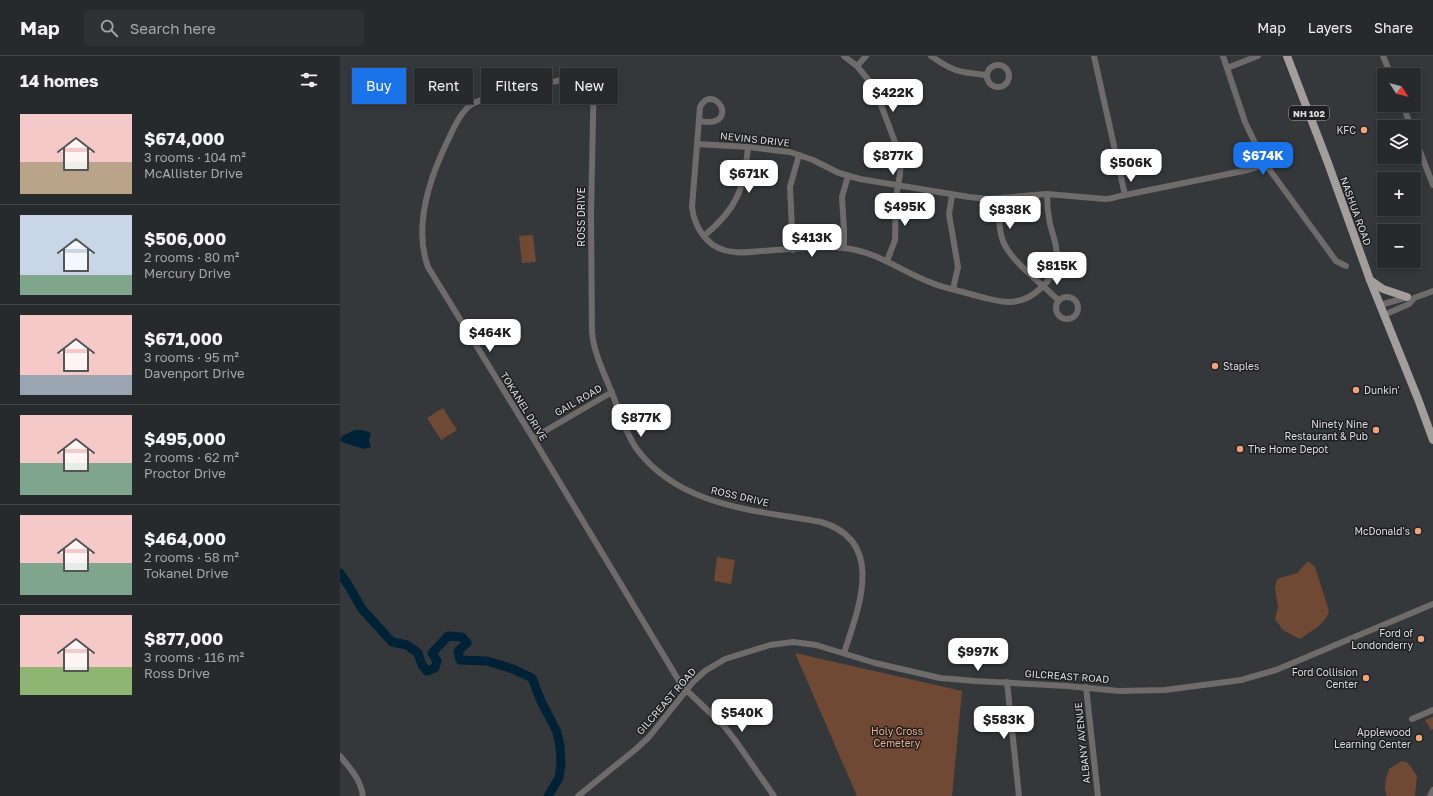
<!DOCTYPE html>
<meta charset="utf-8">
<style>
:root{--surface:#272a2c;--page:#2f3234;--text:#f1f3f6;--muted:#a4a7a9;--line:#434648;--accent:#1a73e8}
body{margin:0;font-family:"Golos Text",sans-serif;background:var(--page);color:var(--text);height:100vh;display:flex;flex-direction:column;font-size:15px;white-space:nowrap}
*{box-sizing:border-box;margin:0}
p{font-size:13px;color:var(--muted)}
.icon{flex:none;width:22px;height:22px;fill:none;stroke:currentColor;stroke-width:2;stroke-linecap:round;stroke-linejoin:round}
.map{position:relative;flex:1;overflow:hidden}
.drawer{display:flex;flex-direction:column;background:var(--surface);width:340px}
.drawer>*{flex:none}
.hud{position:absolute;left:12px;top:12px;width:380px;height:36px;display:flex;gap:8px}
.needle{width:26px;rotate:126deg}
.fabs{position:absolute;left:1037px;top:12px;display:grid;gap:8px}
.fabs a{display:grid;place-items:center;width:44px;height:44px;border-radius:0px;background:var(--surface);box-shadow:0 2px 6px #0003,0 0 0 1px var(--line);font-size:20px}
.price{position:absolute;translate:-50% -34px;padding:0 9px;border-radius:8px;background:#fff;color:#222;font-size:13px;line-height:26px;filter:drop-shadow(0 1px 2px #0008)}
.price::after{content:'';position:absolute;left:50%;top:24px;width:12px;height:9px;margin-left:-6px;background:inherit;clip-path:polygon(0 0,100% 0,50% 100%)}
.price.on{background:var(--accent);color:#fff}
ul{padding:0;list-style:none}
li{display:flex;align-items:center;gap:12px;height:100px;padding:0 20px}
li+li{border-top:1px solid var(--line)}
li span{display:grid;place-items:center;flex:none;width:112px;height:80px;border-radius:0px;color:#555}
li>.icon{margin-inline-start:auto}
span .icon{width:48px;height:48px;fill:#fffc;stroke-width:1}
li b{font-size:17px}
h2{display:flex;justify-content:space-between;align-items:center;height:48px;padding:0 20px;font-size:17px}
.tag{padding:0 14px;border-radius:0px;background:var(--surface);box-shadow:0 2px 6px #0003,0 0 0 1px var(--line);font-size:14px;line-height:36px}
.tag.on{background:var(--accent);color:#fff}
header{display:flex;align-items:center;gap:24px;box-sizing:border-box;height:56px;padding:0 20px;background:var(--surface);border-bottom:1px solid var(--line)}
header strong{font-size:19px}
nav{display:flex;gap:22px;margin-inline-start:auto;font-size:14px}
.search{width:280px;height:36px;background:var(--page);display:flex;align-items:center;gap:10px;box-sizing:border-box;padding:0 14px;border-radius:0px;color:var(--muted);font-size:15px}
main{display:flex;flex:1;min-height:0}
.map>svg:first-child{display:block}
.green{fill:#704935}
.water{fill:#002237}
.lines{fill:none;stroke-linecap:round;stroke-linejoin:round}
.river{stroke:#002237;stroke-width:9}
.minor{stroke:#6e6b6a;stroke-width:6}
.major{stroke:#a39e9c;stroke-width:8}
.poi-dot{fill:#f0a27a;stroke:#1d1f20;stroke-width:1.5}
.labels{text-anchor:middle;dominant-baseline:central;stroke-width:3;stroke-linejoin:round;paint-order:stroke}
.shield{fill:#1d1f20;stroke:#a3a5a6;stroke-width:1}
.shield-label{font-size:9px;font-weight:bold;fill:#dcdee0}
.poi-label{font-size:10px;fill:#dcdee0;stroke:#1d1f20;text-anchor:end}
.street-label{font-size:10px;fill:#dcdee0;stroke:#1d1f20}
.park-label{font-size:10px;fill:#f4ab85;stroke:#1d1f20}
</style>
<header>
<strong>Map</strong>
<div class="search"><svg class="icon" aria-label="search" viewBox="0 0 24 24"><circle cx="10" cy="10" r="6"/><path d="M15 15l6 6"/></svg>Search here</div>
<nav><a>Map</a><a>Layers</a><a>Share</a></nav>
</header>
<main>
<section class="drawer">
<h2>14 homes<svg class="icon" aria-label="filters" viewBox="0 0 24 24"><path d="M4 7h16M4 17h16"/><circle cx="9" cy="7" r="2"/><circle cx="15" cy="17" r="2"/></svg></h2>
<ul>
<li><span style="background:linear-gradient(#f6c9c9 60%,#b9a48a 0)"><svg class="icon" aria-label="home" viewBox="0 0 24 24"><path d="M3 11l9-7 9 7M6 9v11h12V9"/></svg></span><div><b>$674,000</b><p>3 rooms · 104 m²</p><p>McAllister Drive</p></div></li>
<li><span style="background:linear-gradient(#c9d6e8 75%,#7fa58c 0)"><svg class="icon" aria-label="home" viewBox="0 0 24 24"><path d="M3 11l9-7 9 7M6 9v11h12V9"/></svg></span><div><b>$506,000</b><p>2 rooms · 80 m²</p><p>Mercury Drive</p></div></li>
<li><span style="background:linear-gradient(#f6c9c9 75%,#9aa5b1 0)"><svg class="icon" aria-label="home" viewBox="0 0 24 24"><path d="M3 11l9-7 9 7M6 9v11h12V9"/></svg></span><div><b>$671,000</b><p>3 rooms · 95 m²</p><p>Davenport Drive</p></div></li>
<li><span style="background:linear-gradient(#f6c9c9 60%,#7fa58c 0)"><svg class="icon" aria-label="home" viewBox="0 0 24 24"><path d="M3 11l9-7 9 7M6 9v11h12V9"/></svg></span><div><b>$495,000</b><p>2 rooms · 62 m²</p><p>Proctor Drive</p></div></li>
<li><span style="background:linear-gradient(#f6c9c9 60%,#7fa58c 0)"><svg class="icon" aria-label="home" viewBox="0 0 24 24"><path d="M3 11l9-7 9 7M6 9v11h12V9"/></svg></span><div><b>$464,000</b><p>2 rooms · 58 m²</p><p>Tokanel Drive</p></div></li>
<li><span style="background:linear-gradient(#f6c9c9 65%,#8fb573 0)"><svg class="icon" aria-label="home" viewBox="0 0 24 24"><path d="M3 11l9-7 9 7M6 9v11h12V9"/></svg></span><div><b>$877,000</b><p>3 rooms · 116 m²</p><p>Ross Drive</p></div></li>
</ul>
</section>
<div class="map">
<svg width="1093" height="740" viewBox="0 0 1093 740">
<rect width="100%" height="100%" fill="#34383b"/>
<g class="green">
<path d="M193,179L196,206L182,207L179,180Z"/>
<path d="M103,352L117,374L101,384L87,362Z"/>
<path d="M377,501L395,504L391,528L374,525Z"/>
<path d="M968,505L975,511L989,555C985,569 971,575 960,583L943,574L935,563L938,551L935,532L937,523L957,517Z"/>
<path d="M455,597L622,635L612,740H517Z"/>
<path d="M1093,661V673L1091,674L1085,664Z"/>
<path d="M1062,705L1068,707L1077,720L1075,739V740H1047C1043,731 1046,722 1049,713Z"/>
</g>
<path class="water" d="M15,374H22L31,377L29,385L31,391L24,393L4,387L0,384L2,380Z"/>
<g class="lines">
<path class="river" d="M0,517L10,532L22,553L52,586L67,589L78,597L82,609L87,615L95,612L97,605L92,597L108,580L122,581L127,587L118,595L120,604L147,605L173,613L192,622L201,645L217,676L220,690L221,707L219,722L208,740"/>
<g class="minor">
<path d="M504,0L517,10L530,26L541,49L561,102L560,118L556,142L555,184L547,205"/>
<path d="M591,0C614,16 619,16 646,19"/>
<path d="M754,0L785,139L908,114L917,111L924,106"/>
<path d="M883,0L905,66L924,106L996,205L1006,210"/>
<path d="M1043,0L1051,19"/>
<circle cx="658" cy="20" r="11"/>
<path d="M517,10L526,0"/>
<path d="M887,12L918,0"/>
<path d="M1063,49L1071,71"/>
<path d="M359,65C364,66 370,67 375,65C394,58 371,29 360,51L352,151C354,170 366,189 384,194C396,198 409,196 421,195C446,194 480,189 505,192C538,196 562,216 592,227C604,232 617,234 630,238C656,245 678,254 701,232C709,225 716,214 717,204C718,191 713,180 710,168C708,158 707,149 707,138"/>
<path d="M1074,80L1093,129"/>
<path d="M357,88L408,91L450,96L473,104L499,117L520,123L629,141L648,143L707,138L765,143C772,143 778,140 785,139"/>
<path d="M612,139L609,158L618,211L613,233"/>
<path d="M658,142C659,155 658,170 662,182C667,203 703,228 718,244"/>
<path d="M364,180C397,153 404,133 408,91"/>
<path d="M504,192V174L502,141L508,120"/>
<path d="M453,194L450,131L459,99"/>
<circle cx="727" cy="252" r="11"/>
<path d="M1040,249L1068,241"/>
<path d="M1044,259L1069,248L1074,242L1093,235"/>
<path d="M193,382L272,336"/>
<path d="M667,626L679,740"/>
<path d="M746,631L758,740"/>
<path d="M1072,663L1093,654"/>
<path d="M0,700C10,712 21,724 23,740"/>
<path d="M238,740L296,693L309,681L353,626L365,615L385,603L430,589L453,586L476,589L535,607L600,622L635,625L727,630L779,635L825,634L901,624L936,614L1093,548"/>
<path d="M434,740L395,684L384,670L342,630L193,382L88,211C73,170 90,121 108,84C113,73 118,61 127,52C133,46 141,44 149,42L245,18L254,17L251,158L252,276C254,299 266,321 274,342C280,359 286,377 296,392C339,451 415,454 481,466C546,485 519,551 504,597"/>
<path d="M1090,740L1093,734"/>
</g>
<g class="major">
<path d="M947,0L988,107L1030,224L1078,343L1093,384"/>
<path d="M1030,224L1043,233L1067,241"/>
</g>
</g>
<g class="poi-dot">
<circle cx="1024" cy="74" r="4"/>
<circle cx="875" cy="310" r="4"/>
<circle cx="1016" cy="334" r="4"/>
<circle cx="1036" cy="374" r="4"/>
<circle cx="900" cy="393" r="4"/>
<circle cx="1078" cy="475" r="4"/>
<circle cx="1081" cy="583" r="4"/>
<circle cx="1026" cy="622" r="4"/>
<circle cx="1079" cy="682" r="4"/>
</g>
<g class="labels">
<rect class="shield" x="949" y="50" width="40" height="14" rx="3"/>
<g class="shield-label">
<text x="969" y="57">NH 102</text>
</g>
<g class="poi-label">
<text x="1016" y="74">KFC</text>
<text x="883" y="310" text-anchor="start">Staples</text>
<text x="1024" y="334" text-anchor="start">Dunkin'</text>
<text x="1028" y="368">Ninety Nine<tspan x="1028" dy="12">Restaurant &amp; Pub</tspan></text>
<text x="908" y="393" text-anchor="start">The Home Depot</text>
<text x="1070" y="475">McDonald's</text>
<text x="1073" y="577">Ford of<tspan x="1073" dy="12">Londonderry</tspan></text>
<text x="1018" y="616">Ford Collision<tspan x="1018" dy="12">Center</tspan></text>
<text x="1071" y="676">Applewood<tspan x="1071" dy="12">Learning Center</tspan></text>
</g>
<g class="street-label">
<text transform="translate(415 83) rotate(6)">NEVINS DRIVE</text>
<text transform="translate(1016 155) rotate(70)">NASHUA ROAD</text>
<text transform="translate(241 161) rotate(-90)">ROSS DRIVE</text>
<text transform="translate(238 344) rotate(-30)">GAIL ROAD</text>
<text transform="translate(184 350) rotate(58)">TOKANEL DRIVE</text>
<text transform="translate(400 440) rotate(13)">ROSS DRIVE</text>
<text transform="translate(727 620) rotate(4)">GILCREAST ROAD</text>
<text transform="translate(326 645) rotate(-49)">GILCREAST ROAD</text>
<text transform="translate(742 687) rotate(-96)">ALBANY AVENUE</text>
</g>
<g class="park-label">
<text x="557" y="675">Holy Cross<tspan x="557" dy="12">Cemetery</tspan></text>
</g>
</g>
</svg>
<div class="fabs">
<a><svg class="needle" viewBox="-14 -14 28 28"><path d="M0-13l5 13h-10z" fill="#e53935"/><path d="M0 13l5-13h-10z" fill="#a4a7a9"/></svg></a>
<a><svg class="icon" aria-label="layers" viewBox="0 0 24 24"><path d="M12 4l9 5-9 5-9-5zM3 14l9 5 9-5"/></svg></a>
<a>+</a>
<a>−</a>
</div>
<b class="price" style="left:553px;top:57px">$422K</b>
<b class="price" style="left:553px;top:120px">$877K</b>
<b class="price on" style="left:923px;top:120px">$674K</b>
<b class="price" style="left:791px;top:127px">$506K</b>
<b class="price" style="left:409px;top:138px">$671K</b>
<b class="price" style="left:565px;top:171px">$495K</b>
<b class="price" style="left:670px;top:174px">$838K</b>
<b class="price" style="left:472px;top:202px">$413K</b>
<b class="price" style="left:717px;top:230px">$815K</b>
<b class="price" style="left:150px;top:297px">$464K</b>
<b class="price" style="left:301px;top:382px">$877K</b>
<b class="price" style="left:638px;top:616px">$997K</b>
<b class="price" style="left:402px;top:677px">$540K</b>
<b class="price" style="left:664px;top:684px">$583K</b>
<div class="hud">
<a class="tag on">Buy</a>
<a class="tag">Rent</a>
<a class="tag">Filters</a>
<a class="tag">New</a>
</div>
</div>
</main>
